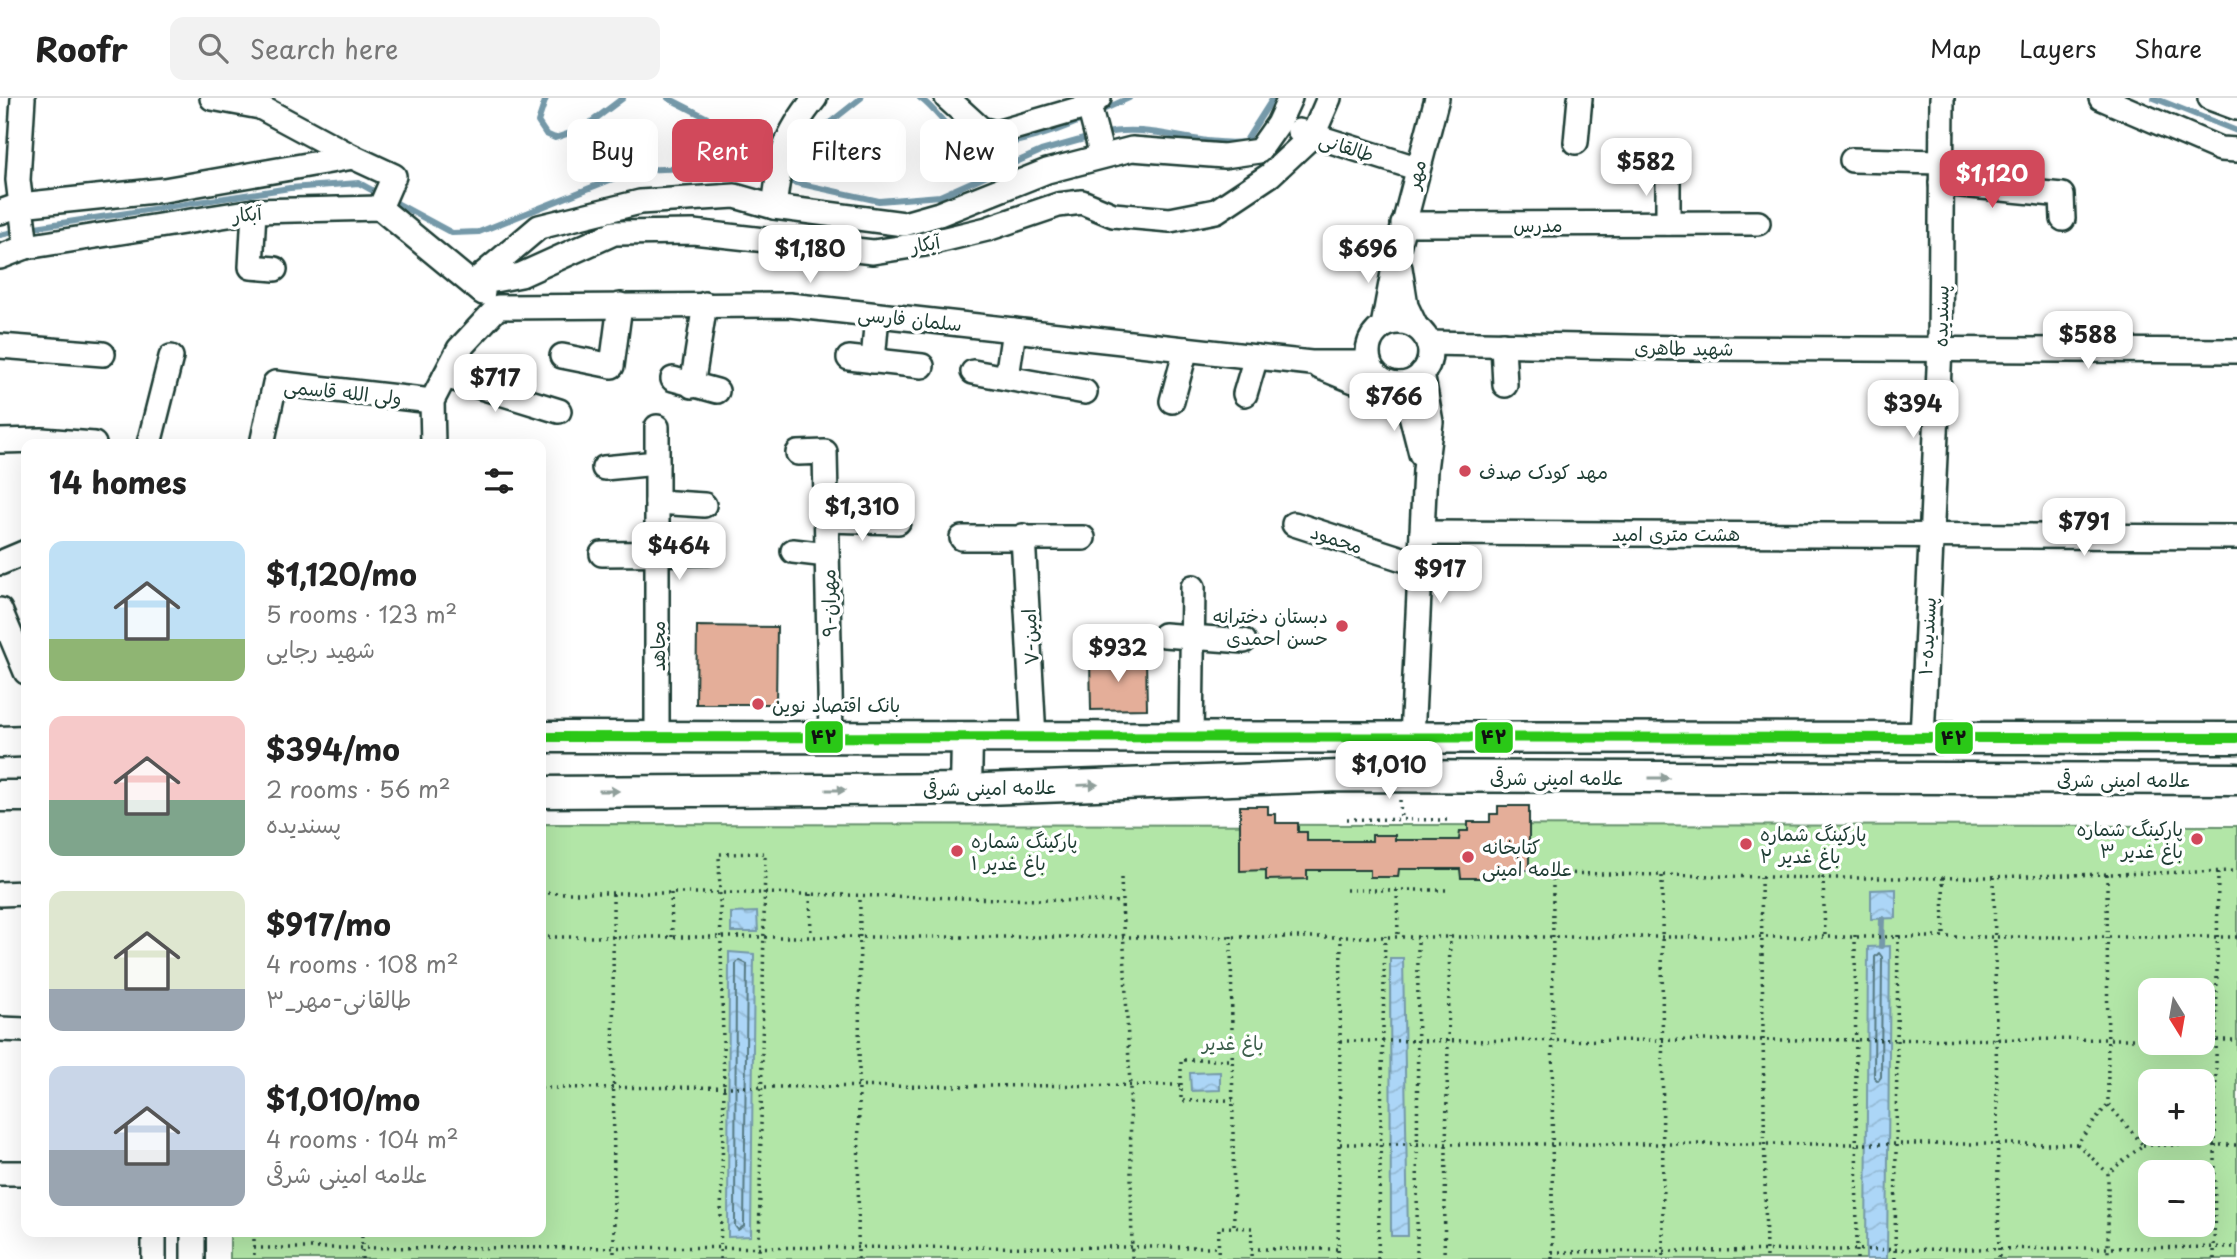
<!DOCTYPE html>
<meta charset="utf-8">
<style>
:root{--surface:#fff;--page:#f2f2f2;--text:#222;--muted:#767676;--line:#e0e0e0;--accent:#d1495b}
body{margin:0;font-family:"Playpen Sans","Playpen Sans Arabic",sans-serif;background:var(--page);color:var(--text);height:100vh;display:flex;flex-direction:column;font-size:26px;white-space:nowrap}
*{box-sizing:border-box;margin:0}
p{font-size:23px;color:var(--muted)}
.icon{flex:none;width:38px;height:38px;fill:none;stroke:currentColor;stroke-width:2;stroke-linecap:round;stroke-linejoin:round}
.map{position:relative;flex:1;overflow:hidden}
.sheet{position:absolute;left:21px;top:341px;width:525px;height:798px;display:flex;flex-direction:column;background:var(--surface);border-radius:14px;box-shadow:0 7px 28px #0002}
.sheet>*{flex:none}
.guide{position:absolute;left:567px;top:21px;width:665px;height:63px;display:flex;gap:14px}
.needle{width:46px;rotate:169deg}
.fabs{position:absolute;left:2138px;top:880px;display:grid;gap:14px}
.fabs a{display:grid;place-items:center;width:77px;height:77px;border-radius:14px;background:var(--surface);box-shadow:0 7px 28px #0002;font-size:35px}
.price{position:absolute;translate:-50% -60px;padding:0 16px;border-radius:14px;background:#fff;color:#222;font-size:23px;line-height:46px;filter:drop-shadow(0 2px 4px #0008)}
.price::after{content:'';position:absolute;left:50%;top:42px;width:21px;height:16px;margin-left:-10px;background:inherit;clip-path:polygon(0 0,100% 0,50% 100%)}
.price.active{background:var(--accent);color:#fff}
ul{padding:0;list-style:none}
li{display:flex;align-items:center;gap:21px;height:175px;padding:0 28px}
li span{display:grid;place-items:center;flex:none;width:196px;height:140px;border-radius:14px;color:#555}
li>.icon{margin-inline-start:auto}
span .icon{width:84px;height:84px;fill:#fffc;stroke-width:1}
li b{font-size:30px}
h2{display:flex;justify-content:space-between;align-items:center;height:84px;padding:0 28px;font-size:30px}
.chip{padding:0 24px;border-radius:14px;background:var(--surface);box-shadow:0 7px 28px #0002;font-size:24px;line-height:63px}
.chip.active{background:var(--accent);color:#fff}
header{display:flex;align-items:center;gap:42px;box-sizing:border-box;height:98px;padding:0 35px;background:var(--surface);border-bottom:2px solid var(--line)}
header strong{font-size:33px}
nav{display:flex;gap:38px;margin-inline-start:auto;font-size:24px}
.search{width:490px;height:63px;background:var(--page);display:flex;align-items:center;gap:18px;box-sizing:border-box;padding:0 24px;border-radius:14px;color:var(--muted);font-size:26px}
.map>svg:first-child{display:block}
.park{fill:#b2e6a7;stroke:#68926e;stroke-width:2;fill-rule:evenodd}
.water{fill:url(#water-waves);stroke:#7499a9;stroke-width:2}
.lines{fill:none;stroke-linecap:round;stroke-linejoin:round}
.shore{stroke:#577a82;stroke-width:2}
.stream{stroke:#7499a9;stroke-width:6}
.building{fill:#e4ae99;stroke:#1f3d34;stroke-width:2}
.minor-casing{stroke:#1f3d34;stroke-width:28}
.major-casing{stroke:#1f3d34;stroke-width:35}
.path{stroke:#1f3d34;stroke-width:3.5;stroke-dasharray:2 5;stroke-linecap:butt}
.minor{stroke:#fff;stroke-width:23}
.major{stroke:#fff;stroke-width:30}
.bus-1-casing{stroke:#fff;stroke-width:16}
.bus-1{stroke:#2ac817;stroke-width:10}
.oneway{fill:#8f9e9a}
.poi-dot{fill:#d1495b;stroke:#fff;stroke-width:2.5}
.labels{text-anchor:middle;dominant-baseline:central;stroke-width:7;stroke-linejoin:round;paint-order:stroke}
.street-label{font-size:19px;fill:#1f3d34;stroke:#fff}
.poi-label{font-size:19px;fill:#1f3d34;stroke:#fff;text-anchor:start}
.park-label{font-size:19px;fill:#3c5f4b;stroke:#fff}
.line-badge{stroke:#fff;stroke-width:2.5}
.pale-badge-label{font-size:19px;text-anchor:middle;font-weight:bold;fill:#111}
</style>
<header>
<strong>Roofr</strong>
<div class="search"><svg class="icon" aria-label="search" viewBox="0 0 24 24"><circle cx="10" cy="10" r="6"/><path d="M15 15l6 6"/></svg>Search here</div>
<nav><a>Map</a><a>Layers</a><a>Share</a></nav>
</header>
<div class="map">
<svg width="2237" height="1161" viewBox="0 0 2237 1161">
<defs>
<pattern id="water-waves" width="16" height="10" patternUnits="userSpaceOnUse" patternTransform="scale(1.75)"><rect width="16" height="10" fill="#acd6f7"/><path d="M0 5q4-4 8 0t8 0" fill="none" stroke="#94b9d4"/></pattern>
</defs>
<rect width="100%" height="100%" fill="#fff"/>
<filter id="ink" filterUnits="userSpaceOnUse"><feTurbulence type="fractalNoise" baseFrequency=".0143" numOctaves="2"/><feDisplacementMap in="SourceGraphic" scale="14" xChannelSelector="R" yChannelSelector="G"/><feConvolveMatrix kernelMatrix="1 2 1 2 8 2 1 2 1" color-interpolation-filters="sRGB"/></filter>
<g filter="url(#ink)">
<path class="park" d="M541,726L2237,728V1161H230V1134H541ZM2151,892H2203V945H2151ZM2151,984H2203V1036H2151ZM2151,1074H2203V1127H2151Z"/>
<g class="water">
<path d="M1896,791V820L1871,821V792Z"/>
<path d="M757,814L758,834H731V815Z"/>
<path d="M1890,848L1887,1161H1866L1868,849Z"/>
<path d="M729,854L754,856L751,1138L728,1139Z"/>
<path d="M1390,860H1403L1408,1138H1391Z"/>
<path d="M1220,974V992L1191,993L1190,975Z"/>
</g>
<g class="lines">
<g class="shore">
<path d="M1879,855L1882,859L1881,979L1878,983L1874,979L1875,859Z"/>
<path d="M739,862L747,866L744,1128L738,1132L735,1128L736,866Z"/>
</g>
<g class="stream">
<path d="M546,0L538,24L546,36L555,40L582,31L623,0"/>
<path d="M668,0L778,56"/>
<path d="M920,0C936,11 947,32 964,43C988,58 1061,32 1086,20"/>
<path d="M2154,0L2237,33"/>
<path d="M1096,15L1129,0"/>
<path d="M1102,36C1149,24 1197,49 1245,44L1273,0"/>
<path d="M789,57L861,0"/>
<path d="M783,82L879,103L940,98L1041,53L1091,39"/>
<path d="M389,101L452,135L479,134L635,72L720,69L773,80"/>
<path d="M29,130L290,90L359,85L379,96"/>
<path d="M0,137L18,133"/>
<path d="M1881,848L1882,821"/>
</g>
</g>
<g class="building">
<path d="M697,528L777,529L776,606H696Z"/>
<path d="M1146,560L1147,611L1091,612L1090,561Z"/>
<path d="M1240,708H1268V716H1276V725H1298V734H1307V743H1372V737H1395V742H1459L1460,733H1468V724H1490V716H1498V708H1529V772H1501V780H1461L1460,771H1399L1398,779H1370V772H1307V781L1266,782V772L1240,773Z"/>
</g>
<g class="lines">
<g class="minor-casing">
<g id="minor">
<path d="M23,0L18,82L26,149"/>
<path d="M212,0L260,9L353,59"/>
<path d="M947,0L981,31L996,35L1089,8L1099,0"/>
<path d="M1090,0L1089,8L1102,58"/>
<path d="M2101,0L2220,51L2237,52"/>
<path d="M2210,0L2237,10"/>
<path d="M1299,33L1416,70"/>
<path d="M1576,44L1580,0"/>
<path d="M1852,62L1941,64"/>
<path d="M1668,74V125"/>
<path d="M1941,85L2062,97L2063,121"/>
<path d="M774,109C781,58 782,41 815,0"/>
<path d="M254,113L251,169L275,171"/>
<path d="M0,114L20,107L164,92L353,59L394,78L380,110"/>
<path d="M1403,126L1758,125"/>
<path d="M0,159L26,149L254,113L380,110L483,195"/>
<path d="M1400,170L1406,208L1416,229"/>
<path d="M474,184L539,129L640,104L735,98L774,109L904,126L939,116L1047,73L1132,51L1224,58L1259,53L1278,26L1290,0"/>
<path d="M473,186L521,177L614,135L693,134L873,154L925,146L987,131L1058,107L1082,104L1113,117L1170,122L1216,113L1270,77L1313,37L1329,0"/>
<circle cx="1399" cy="255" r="31"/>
<path d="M1383,228L1397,153L1437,0"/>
<path d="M1428,245L1683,250L2237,253"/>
<path d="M1503,246L1505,287"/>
<path d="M0,248L103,256"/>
<path d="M562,258L612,268L620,207"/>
<path d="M849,260L922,268"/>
<path d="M873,263L877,217"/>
<path d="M1320,269L1354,283L1390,285"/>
<path d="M973,274L1085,294"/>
<path d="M445,278L559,313"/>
<path d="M1007,279L1014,232"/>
<path d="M673,281L717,293"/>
<path d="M1399,286L1409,309L1421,356"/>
<path d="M692,288L705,206"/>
<path d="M1245,296L1256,259"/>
<path d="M1172,303L1186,251"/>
<path d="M657,329V640"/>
<path d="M0,343L42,342L94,346"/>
<path d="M149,346L171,259"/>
<path d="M262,346L275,285L432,303"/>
<path d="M433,346L432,303L459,251L498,209L789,207L1311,265H1369"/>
<path d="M798,355L825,354L831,640"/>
<path d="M604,370L657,365"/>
<path d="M657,404L704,407"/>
<path d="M826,422L898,424"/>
<path d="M1294,426L1421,467"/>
<path d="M1422,435L2237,439"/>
<path d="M1023,438L1034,640"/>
<path d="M962,440H1083"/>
<path d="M793,453L827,457"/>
<path d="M602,456L707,455"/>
<path d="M0,465L26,454"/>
<path d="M0,512L26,574"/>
<path d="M1164,537L1244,543"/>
<path d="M1191,640L1193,489"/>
<path d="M1412,640L1425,372L1431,324L1422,275"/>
<path d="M1922,640L1940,249L1942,0"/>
<path d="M0,796L26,795"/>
<path d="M0,931L26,932"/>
<path d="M0,1075H26"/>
<path d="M154,1134V1161"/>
<path d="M193,1134V1161"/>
</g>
</g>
<g class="major-casing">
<g id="major">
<path d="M541,639L2237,640"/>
<path d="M0,644L26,643"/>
<path d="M966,691L967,642"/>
<path d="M541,694L985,691L1340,678L2237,681"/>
<path d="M0,698H26"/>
</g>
</g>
<g class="path">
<path d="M1400,702L1401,721"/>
<path d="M1347,721L1447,722"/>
<path d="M2107,776L2108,1006L2143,1047L2108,1075V1161"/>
<path d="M1662,778L1663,1161"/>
<path d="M1761,779L1766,1161"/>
<path d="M1994,779L1999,1161"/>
<path d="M1121,780L1130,989L1132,1161"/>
<path d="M1943,780L2237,773"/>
<path d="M1346,792H1447"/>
<path d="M1397,792L1398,838"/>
<path d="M541,795H765L1122,804"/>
<path d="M671,795L672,839"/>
<path d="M613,796L614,1161"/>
<path d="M810,796L811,838"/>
<path d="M1825,837L1823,780H1943L1944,838"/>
<path d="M1855,837L1857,1161"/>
<path d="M1231,838L1234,1129"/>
<path d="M541,839H2237"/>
<path d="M2203,942H2237"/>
<path d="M1340,943L2151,941"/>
<path d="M1181,987V962H1232"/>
<path d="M541,990L1181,987V1003L1233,1002"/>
<path d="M1340,1046H2077L2108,1006"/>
<path d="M2077,1046L2108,1075"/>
<path d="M2143,1047H2237"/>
<path d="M254,1134V1161"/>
<path d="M254,1150L1219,1149"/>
<path d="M1251,1151H1338"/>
<path d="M1552,1154L2237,1149"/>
<path d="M362,1161V1134"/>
<path d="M720,1161L724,989L719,756L765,755L759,1161"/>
<path d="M858,1161L860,797"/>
<path d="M1218,1161L1219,1129L1252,1130L1251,1161"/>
<path d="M1338,1161L1341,838"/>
<path d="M1378,1161L1385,838"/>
<path d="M1417,1161L1418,838"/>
<path d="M1444,1161L1450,838"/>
<path d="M1552,1161L1553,775L1823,780"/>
<path d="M1895,1161L1898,837"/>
<path d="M2214,1161L2218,773"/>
</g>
<use href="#minor" class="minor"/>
<use href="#major" class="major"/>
<g class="bus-1-casing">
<path id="bus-1" d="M541,639L2237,640"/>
</g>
<use href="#bus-1" class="bus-1"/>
</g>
<defs><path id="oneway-solid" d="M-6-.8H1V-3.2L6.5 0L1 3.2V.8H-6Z" transform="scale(1.75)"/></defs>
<g class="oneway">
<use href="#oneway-solid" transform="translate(1659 680)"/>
<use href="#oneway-solid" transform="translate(1088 687) rotate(-2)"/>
<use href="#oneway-solid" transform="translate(836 692)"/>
<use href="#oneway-solid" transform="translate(609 693)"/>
</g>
</g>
<g class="poi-dot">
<circle cx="1465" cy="373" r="7"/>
<circle cx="1342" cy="528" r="7"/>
<circle cx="758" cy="606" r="7"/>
<circle cx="2197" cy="741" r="7"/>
<circle cx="1746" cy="746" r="7"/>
<circle cx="957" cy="753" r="7"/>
<circle cx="1468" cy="759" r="7"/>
</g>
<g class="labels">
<g class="street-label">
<text transform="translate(1347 48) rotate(18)">طالقانی</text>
<text transform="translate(1415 76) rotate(-76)">مهر</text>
<text transform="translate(247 115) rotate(-6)">آبکار</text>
<text x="1538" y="126">مدرس</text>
<text transform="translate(925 145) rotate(-11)">آبکار</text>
<text transform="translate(1940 218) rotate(-89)">پسندیده</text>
<text transform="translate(910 220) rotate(6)">سلمان فارسی</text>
<text transform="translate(1684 249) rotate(1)">شهید طاهری</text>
<text transform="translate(343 293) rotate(6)">ولی الله قاسمی</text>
<text x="1676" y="435">هشت متری امید</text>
<text transform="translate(1337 440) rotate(18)">محمود</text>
<text transform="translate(828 505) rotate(-91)">۹-مهران</text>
<text transform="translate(1926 538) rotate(-87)">۱-پسندیده</text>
<text transform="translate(1029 539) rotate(-93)">۷-امین</text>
<text transform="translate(657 548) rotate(-90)">مجاهد</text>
<text x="1557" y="679">علامه امینی شرقی</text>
<text x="2124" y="681">علامه امینی شرقی</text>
<text transform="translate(990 689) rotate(-1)">علامه امینی شرقی</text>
</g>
<g class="poi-label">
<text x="1479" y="373">مهد کودک صدف</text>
<text x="1328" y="517" text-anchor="end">دبستان دخترانه<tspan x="1328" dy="22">حسن احمدی</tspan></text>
<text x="772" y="606">بانک اقتصاد نوین</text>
<text x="2183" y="730" text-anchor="end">پارکینگ شماره<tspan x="2183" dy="22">۳ باغ غدیر</tspan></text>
<text x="1760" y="735">پارکینگ شماره<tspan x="1760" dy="22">۲ باغ غدیر</tspan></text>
<text x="971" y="742">پارکینگ شماره<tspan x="971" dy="22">۱ باغ غدیر</tspan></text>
<text x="1482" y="748">کتابخانه<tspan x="1482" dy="22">علامه امینی</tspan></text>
</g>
<g class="park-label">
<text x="1233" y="944">باغ غدیر</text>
</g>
</g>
<g class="line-badge">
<rect x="804" y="622" width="40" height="34" rx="7" fill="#2ac817"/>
<rect x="1474" y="623" width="40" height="33" rx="7" fill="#2ac817"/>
<rect x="1934" y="623" width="40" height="34" rx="7" fill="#2ac817"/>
</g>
<g class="pale-badge-label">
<text x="824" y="646">۴۲</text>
<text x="1494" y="646">۴۲</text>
<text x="1954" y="647">۴۲</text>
</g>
</svg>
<div class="fabs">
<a><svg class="needle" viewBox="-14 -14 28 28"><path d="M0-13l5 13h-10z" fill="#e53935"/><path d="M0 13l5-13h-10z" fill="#767676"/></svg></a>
<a>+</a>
<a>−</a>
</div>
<b class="price" style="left:1646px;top:100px">$582</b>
<b class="price active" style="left:1992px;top:112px">$1,120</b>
<b class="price" style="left:810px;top:187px">$1,180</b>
<b class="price" style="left:1368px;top:187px">$696</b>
<b class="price" style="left:2088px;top:273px">$588</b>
<b class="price" style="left:495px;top:316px">$717</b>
<b class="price" style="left:1394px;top:335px">$766</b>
<b class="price" style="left:1913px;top:342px">$394</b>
<b class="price" style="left:862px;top:445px">$1,310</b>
<b class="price" style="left:2084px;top:460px">$791</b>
<b class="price" style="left:679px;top:484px">$464</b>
<b class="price" style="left:1440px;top:507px">$917</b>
<b class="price" style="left:1118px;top:586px">$932</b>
<b class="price" style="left:1389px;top:703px">$1,010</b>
<div class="guide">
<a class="chip">Buy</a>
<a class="chip active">Rent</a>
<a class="chip">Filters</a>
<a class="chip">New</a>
</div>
<section class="sheet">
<h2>14 homes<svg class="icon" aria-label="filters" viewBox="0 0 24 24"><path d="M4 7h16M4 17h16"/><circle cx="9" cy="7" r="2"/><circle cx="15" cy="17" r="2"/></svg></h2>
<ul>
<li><span style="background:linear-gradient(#bfe0f5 70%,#8fb573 0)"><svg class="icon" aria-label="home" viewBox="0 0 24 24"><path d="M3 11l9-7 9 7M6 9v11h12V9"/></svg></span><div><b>$1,120/mo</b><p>5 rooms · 123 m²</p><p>شهید رجایی</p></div></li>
<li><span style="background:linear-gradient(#f6c9c9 60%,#7fa58c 0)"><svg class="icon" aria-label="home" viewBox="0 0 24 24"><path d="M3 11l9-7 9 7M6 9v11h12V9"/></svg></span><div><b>$394/mo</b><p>2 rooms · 56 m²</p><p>پسندیده</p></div></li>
<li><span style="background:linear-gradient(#dfe7d0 70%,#9aa5b1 0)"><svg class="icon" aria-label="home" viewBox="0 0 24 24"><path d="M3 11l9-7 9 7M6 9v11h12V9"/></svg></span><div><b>$917/mo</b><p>4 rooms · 108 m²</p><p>۳_طالقانی-مهر</p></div></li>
<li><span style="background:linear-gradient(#c9d6e8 60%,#9aa5b1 0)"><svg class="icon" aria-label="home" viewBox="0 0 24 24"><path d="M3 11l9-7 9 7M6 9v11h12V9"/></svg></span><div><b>$1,010/mo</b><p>4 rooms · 104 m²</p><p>علامه امینی شرقی</p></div></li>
</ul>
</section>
</div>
